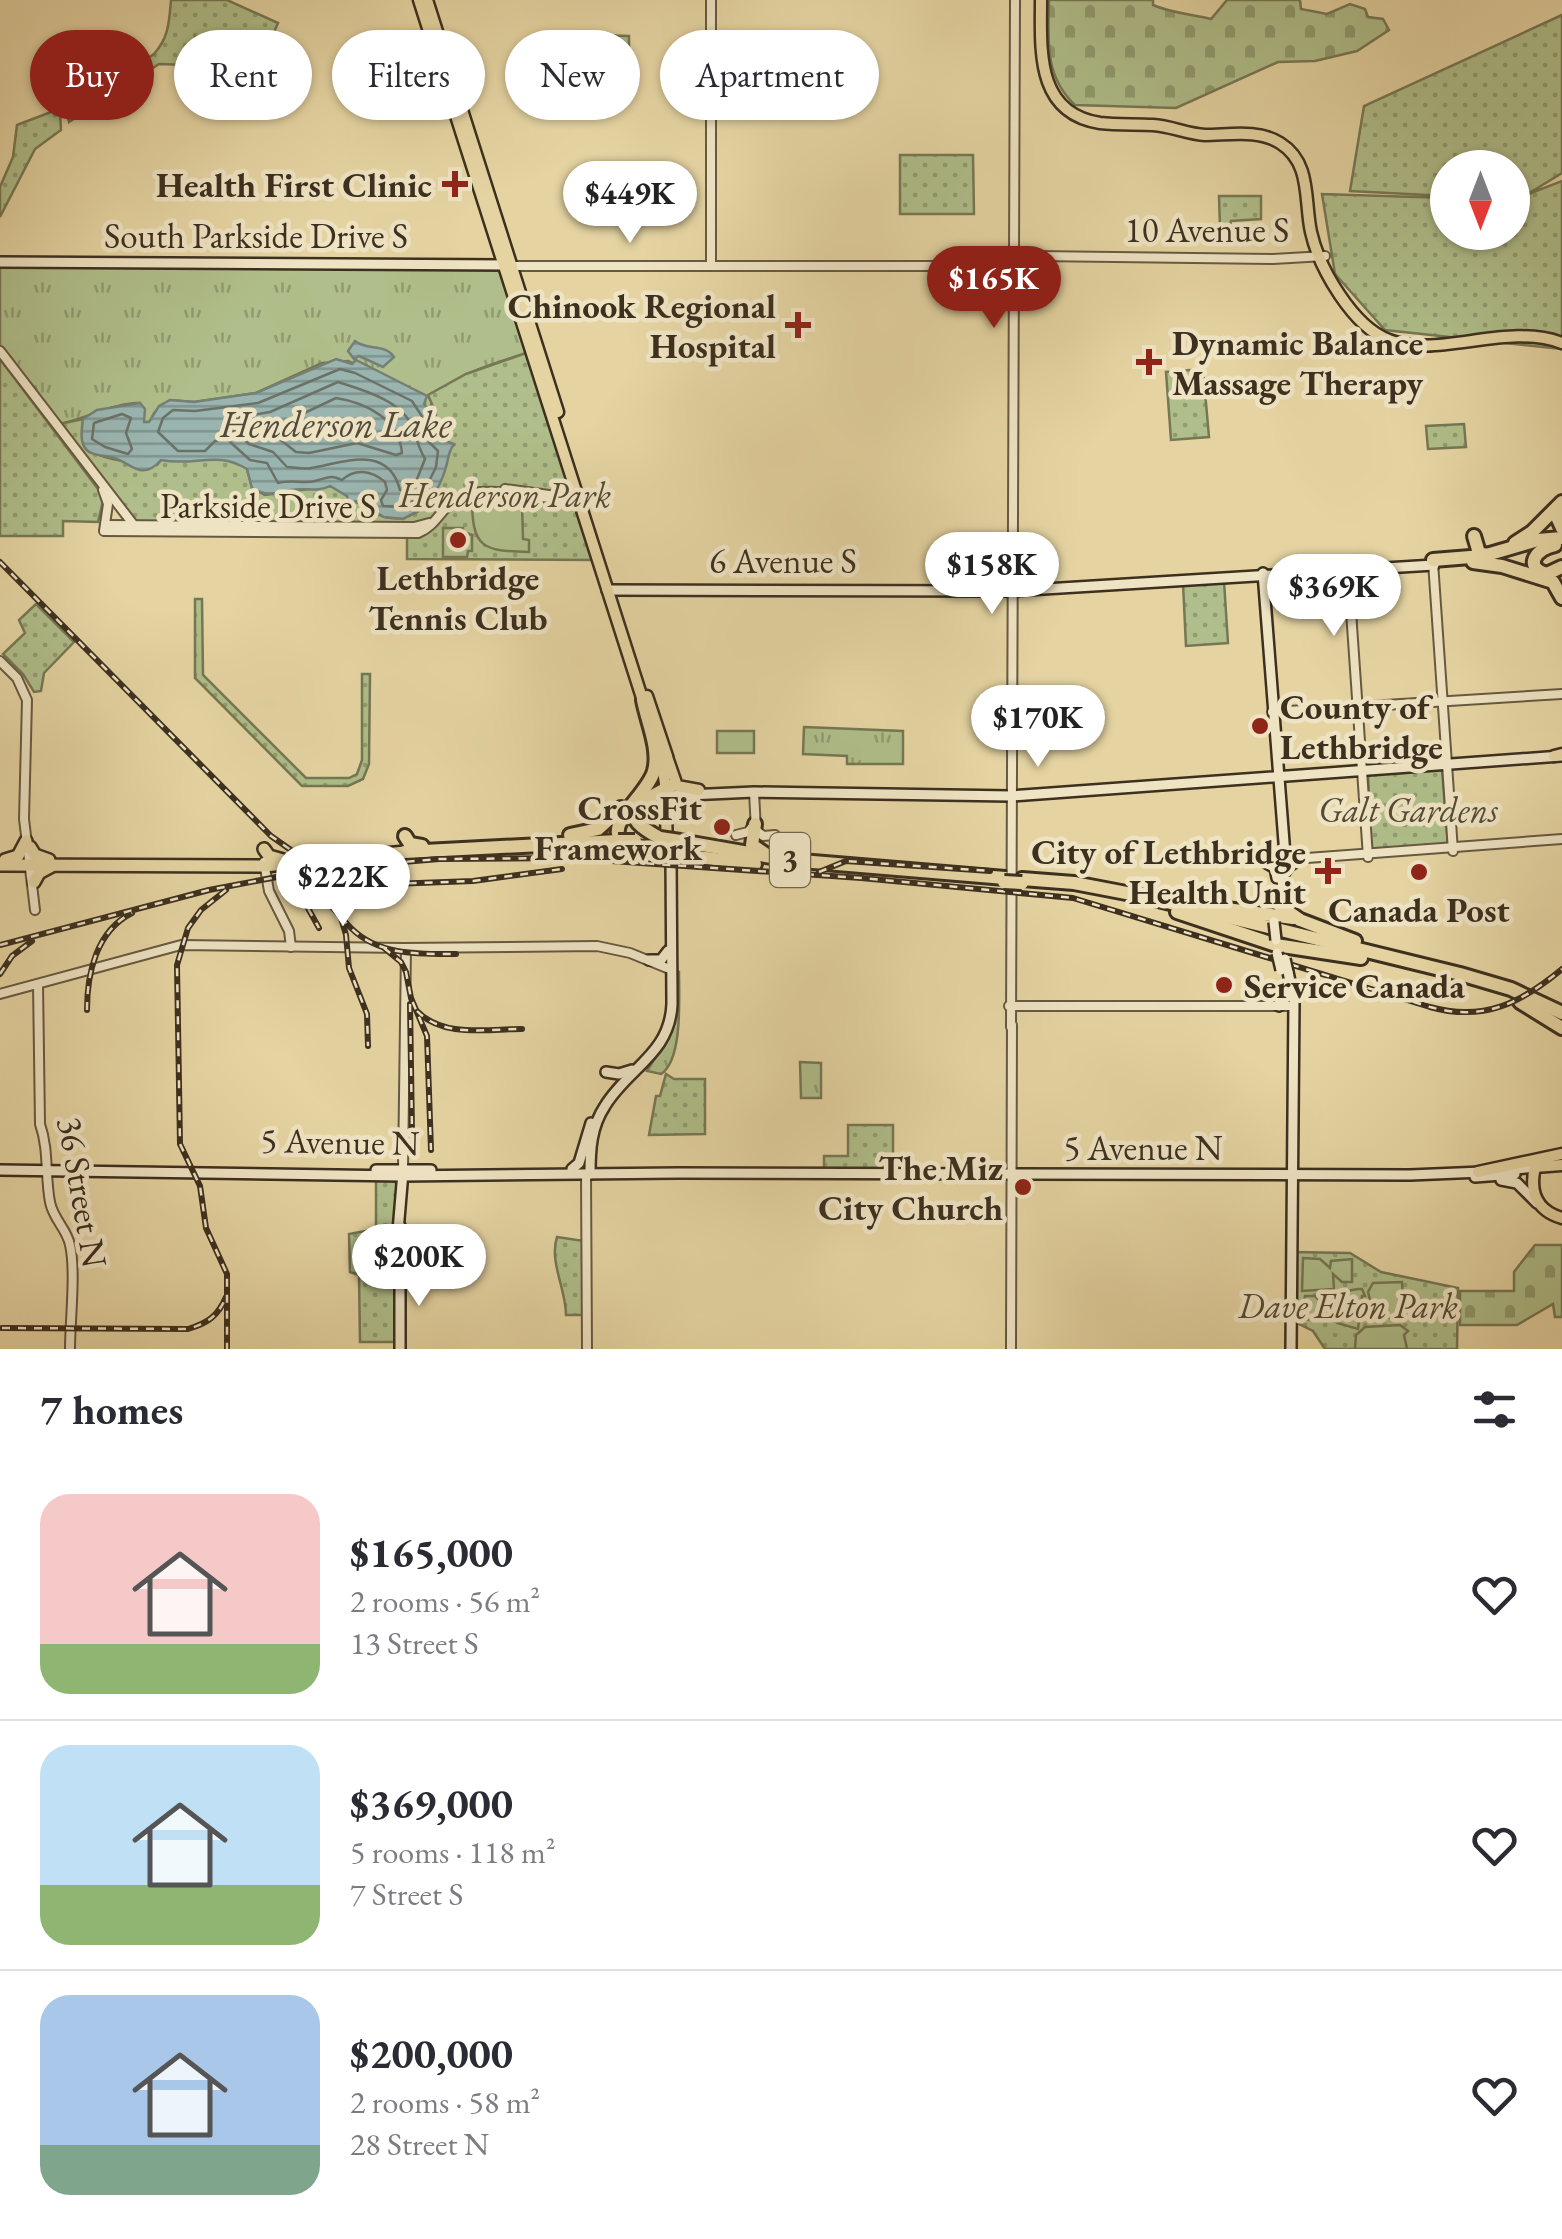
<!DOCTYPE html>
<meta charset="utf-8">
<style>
:root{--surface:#fff;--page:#f2f2f3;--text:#2b2b33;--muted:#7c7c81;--line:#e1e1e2;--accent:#8f2418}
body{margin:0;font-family:"EB Garamond",serif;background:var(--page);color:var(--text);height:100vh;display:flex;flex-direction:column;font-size:38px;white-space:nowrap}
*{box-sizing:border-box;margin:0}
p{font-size:32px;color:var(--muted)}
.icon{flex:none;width:55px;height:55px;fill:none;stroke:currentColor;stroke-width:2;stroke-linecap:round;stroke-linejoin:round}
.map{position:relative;height:1349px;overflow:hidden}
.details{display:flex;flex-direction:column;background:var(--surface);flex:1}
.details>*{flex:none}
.banner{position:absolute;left:30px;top:30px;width:1000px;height:90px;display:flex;gap:20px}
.needle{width:65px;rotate:180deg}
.controls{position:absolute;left:1430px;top:150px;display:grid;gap:20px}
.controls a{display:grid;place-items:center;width:100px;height:100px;border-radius:50%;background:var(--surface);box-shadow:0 2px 8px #0004;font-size:50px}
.price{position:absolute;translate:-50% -85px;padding:0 22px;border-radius:35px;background:#fff;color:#222;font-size:32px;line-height:65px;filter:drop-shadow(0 2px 5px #0008)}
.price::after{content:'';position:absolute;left:50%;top:60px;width:30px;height:22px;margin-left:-15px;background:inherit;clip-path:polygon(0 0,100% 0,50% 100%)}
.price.active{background:var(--accent);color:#fff}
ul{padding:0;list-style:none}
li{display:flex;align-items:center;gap:30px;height:250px;padding:0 40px}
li+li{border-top:2px solid var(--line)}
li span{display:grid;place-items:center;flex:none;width:280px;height:200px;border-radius:30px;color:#555}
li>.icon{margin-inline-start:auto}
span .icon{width:120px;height:120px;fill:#fffc;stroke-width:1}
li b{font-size:42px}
h2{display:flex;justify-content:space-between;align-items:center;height:120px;padding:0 40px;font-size:42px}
.pill{padding:0 35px;border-radius:45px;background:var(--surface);box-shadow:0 2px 8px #0004;font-size:35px;line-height:90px}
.pill.active{background:var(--accent);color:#fff}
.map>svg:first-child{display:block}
.grass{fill:url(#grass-tufts);stroke:#767754;stroke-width:2.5}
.cemetery{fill:url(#cemetery-stones);stroke:#767754;stroke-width:2.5}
.park{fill:url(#park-dots);stroke:#767754;stroke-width:2.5}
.garden{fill:#afbe8a;stroke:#767754;stroke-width:2.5}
.water{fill:url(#water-rules);stroke:#758076;stroke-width:2.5}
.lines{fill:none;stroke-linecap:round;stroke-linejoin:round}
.shore{stroke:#6c7268;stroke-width:2.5}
.tertiary-casing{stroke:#675940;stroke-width:12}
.secondary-casing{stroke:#3d301f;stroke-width:14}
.primary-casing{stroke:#3d301f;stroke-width:15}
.trunk-casing{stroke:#3d301f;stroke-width:16}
.motorway-casing{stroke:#3d301f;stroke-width:18}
.tertiary{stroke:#eee3c3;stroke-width:8}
.secondary{stroke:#eee3c3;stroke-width:9}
.primary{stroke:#e5d4a2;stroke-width:10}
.trunk{stroke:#e5d4a2;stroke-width:11}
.motorway{stroke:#e5d4a2;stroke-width:12}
.rail-casing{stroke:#3d301f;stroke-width:6}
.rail{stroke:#eee3c3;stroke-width:2.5;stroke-dasharray:8;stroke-linecap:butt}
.secondary-bridge-casing{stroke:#3d301f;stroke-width:14;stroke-linecap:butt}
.motorway-bridge-casing{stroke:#3d301f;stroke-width:18;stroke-linecap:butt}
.secondary-bridge{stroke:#eee3c3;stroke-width:9}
.motorway-bridge{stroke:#e5d4a2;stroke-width:12}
.poi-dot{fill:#8f2418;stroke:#eee3c3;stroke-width:4}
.labels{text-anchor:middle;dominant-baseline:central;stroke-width:9;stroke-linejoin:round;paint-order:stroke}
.shield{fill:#eee3c3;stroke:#726650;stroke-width:2.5}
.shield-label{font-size:32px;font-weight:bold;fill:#3d301f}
.poi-label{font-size:35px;font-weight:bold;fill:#3d301f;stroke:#eee3c3;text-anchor:end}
.street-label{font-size:35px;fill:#3d301f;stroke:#eee3c3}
.park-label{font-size:35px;font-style:italic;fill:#544c34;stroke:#eee3c3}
.water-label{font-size:38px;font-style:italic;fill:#504b3c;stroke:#eee3c3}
</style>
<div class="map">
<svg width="1562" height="1349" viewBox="0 0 1562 1349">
<defs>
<pattern id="grass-tufts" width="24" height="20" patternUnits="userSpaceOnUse" patternTransform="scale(2.5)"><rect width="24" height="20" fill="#afbe8a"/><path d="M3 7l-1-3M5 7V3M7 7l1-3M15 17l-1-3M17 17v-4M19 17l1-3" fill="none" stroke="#909b70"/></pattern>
<pattern id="cemetery-stones" width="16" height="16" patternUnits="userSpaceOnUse" patternTransform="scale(2.5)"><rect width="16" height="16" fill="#afbe8a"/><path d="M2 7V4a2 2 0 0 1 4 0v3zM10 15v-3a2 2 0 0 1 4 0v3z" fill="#909b70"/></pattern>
<pattern id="park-dots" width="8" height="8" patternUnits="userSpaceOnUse" patternTransform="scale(2.5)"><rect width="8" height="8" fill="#afbe8a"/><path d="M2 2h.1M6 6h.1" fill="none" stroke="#909b70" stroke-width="1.8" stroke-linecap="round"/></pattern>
<pattern id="water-rules" width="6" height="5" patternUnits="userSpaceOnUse" patternTransform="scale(2.5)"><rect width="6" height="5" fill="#9ab5b0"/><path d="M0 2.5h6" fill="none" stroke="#7f948f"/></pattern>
</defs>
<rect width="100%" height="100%" fill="#e5d4a2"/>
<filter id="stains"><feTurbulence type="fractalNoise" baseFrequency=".002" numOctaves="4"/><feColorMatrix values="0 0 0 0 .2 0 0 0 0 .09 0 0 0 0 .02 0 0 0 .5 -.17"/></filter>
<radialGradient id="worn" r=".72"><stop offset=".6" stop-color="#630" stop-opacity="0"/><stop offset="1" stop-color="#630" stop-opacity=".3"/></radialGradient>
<g class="grass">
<path d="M593,35L629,36V65L586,67L585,46H591Z"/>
<path d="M0,264L500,267L529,352C493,365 452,372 431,405L435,411L425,407V395L348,361L322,363L256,393L194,402L170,400L154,413L150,422H144L140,403H135C107,405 86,419 59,424L0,347Z"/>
<path d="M804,727L903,731V764H847V756L803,754Z"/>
<path d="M676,970L679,972C679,997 683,1060 661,1074L647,1071L659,1051Z"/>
<path d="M800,1062L821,1063V1098H801Z"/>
</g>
<g class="cemetery">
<path d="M1049,0H1153V5C1171,13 1191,14 1211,19L1227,0H1300L1301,9L1327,14L1350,4L1365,9L1368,17L1383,19L1389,30L1357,51L1315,61L1278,62L1176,108L1075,105C1044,76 1048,40 1049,0Z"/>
<path d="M1535,1245H1562V1317H1555L1553,1304L1517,1325H1460V1291H1514V1272Z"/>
</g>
<g class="park">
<path d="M171,0H227L278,23L245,100L226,77V87L216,93V84L224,73L219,66L159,64L69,122L66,107L81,103L154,54C169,37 169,22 171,0Z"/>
<path d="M1562,15V173L1526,195L1562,181V349L1385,330L1335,274L1322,194L1447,198L1448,232H1512V168H1448L1447,196L1350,191L1364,106Z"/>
<path d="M56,110L60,111L61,130L35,149L0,217V187L13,157L17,125Z"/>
<path d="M900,155H973L974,214H900Z"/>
<path d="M1219,196H1261V219L1231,221L1230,226L1220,227Z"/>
<path d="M529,352L593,560L407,559V537L133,525L55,425L83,419L82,437L87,450C111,461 131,463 157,465L162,459C149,449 137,447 137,429L144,424L150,440L167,455L163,460L231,458L247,469L252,488L265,495L331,486L347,496L348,502C364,500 371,514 385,517C426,526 444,482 449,449L454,445L438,438L435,411L428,395L466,374Z"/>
<path d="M0,359L104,497L98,522L63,521V536H0Z"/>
<path d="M1203,369L1209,437L1171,440L1166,372Z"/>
<path d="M1464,424L1466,447L1428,449L1426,426Z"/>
<path d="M1224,581L1228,643L1186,646L1183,584Z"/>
<path d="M195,599H202L203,675L306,778H349L357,774L362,760V674H370L369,764L363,779L348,786H302L195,678Z"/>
<path d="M36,604L74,642L44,673L41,691L34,692L23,674L3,654L25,633L19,620Z"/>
<path d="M1442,769L1448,846L1371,850L1368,774Z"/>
<path d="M666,1074L674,1079H705V1134L649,1135L656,1096H660Z"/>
<path d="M848,1125H893V1170H824V1156H848Z"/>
<path d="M376,1178H391L398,1185L396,1342H360L359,1275L350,1272L349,1234L376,1229Z"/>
<path d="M557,1237L584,1241L583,1315H566C566,1289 549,1262 557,1237Z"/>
<path d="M1292,1252L1350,1253L1381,1272L1458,1288L1457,1349H1325L1313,1331L1291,1320Z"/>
</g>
<g class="garden">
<path d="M195,37L217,45L206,80L183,72Z"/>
<path d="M472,498L516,500L522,504L523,539L529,540V552C482,551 472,548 472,498Z"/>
<path d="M443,528H463V532L472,535V551H468L467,557H443Z"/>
<rect x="717" y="731" width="37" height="22"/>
<path d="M1303,1258L1320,1259L1330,1268L1331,1261L1352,1259V1282H1342L1333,1274L1334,1289L1302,1291Z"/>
<path d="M1402,1282L1404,1315L1395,1319C1380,1317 1371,1307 1368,1292L1373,1283Z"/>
<path d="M1358,1289H1362L1365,1296H1362L1358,1329L1337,1323L1327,1310L1326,1317L1305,1320L1302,1317L1305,1296H1315L1324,1305V1295Z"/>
<path d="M1400,1325L1408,1331L1404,1335L1407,1349H1355L1356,1335L1365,1327Z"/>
</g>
<g class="water">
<path d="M355,341C367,351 385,343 394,357L383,367L359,356L354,359L348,351Z"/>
<path d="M336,359L352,364L356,360L427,396L424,404L430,411H435L438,438L454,444C448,452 449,457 446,467C439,492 426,508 403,519L384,517L356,501L349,503L347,496L330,486C317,493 306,487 291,490C275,493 267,497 252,488L247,469C216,450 195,467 161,460C141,483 130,461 111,457C101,455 87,456 83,444C80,437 82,427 83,419L97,410L140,403L145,409L144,422H149L159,406L170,400L194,402L256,393Z"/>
</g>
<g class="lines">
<g class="shore">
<path d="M340,369L355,373L412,401L425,421L429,442L438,451L436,467L423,494L404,507L383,506L381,500L387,490L385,482C371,470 355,468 342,480C329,474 328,478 315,481C303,484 291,479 278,483L267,463L250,460L228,440L215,441L205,451H178L158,432L163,418L173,410L195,411L258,403Z"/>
<path d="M338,382C363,390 404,401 413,429C417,440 419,449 425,459L415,484L407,491L400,490C388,443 342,463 311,468C304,470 294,467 287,467L273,452L249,444L227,425L230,419L270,412Z"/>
<path d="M336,398C368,403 399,420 402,453L396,455L357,443L309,453L296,452L273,434L275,427Z"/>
<path d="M122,414L131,418L126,433L132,449L128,454L105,447L92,439L94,423Z"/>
</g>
<g class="tertiary-casing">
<g id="tertiary">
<path d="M711,0V265"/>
<path d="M512,266H994L1036,256L1273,259L1325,256"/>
<path d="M0,351L133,524"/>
<path d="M505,489L556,496"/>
<path d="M103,490L108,504L104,531L418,533C437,526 442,505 460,497C486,484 551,499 580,503L585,501"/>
<path d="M105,525L414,527L429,523"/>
<path d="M1433,562L1453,851"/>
<path d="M1348,568L1368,857"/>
<path d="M0,661L17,678L27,700L24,819L35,910"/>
<path d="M1272,712L1562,694"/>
<path d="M754,792L756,830L763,836L775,835"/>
<path d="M736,835L748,832L752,827"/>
<path d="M1280,860L1562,839"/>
<path d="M264,862L269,891L289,931L291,947"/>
<path d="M38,984L40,1124C49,1150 45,1176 50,1202C53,1219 67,1229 70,1245C76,1272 70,1320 70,1349"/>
<path d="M0,994L181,945L403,948L597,946L630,953L667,968"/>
<path d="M1009,1006H1293"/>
<path d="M1011,1027L1015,0"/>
<path d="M403,1170L406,948"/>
<path d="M586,1174L587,1349"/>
<path d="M1011,1349L1012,1025"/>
</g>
</g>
<g class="secondary-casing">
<g id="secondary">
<path d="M0,262L507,265"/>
<path d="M1263,573L1285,855L1280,911"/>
<path d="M607,590L1011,591L1434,565"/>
<path d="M666,796L754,792L1011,796L1561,756"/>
<path d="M1263,861L1275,868L1277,878"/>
<path d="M1283,875L1289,866L1297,861"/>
<path d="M649,960H661L668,951"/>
<path d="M1288,972L1294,1000L1291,1349"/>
<path d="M1279,1006L1288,994"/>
<path d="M606,1072L619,1074L632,1070"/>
<path d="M572,1169L579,1163L591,1123"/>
<path d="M0,1170L402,1176L678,1173L1410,1175L1482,1172"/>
<path d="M376,1170H431"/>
<path d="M1507,1170L1535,1167"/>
<path d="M590,1174C590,1150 591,1127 605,1106C628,1068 670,1054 672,1004L671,859"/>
<path d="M1475,1177L1515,1174"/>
<path d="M1501,1180L1517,1183L1537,1203"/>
<path d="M400,1226V1349"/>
<path d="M398,1231L403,1172"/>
</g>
</g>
<g class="primary-casing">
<g id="primary">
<path d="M419,0L644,704"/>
<path d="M427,0L558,412"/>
<path d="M1041,0C1041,49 1035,113 1100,123C1117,125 1136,124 1153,125C1171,126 1187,134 1205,135C1229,135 1258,129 1280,143C1312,163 1304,200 1311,232C1319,268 1353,327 1389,340C1435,359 1509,322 1562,343"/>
<path d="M647,696L667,756"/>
<path d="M659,748L665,783L667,846"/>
<path d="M1554,756L1562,754"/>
<path d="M667,757L677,786L699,790"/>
<path d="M1562,1165L1535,1167C1529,1192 1537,1211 1562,1218"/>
<path d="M1478,1172L1562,1154"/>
</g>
</g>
<g class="trunk-casing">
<g id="trunk">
<path d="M30,847L35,855L49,860"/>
<path d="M264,849L269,856L283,860"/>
<path d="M5,860L18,856L26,841"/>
<path d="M0,865L264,866L405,852"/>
<path d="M34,882L39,873L52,866"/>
</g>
</g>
<g class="motorway-casing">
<g id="motorway">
<path d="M1562,508L1557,517L1562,528"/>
<path d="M1474,536L1479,553L1488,555"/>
<path d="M1515,543L1532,532L1562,502"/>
<path d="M1555,545C1537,548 1522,567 1547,574L1562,567"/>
<path d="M1433,560L1483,556L1538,540L1562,538"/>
<path d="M1473,562L1502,566L1553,582L1562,598"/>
<path d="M643,700C647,722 660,749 654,771C646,801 573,845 660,850"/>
<path d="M755,824L752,845L767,855"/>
<path d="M570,835L598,829L621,808"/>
<path d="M405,836L410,844L422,846"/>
<path d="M660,838C609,811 643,802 671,786"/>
<path d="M680,841L789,860L1005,878"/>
<path d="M405,852L618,841"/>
<path d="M671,861L681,855L755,864"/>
<path d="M1022,879L1074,883L1142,896L1460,974L1511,989L1562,1013"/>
<path d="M1280,906L1300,920L1355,941"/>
<path d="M1219,908L1293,918"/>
<path d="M1177,912L1276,945L1361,958"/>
<path d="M1520,1002L1562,1028"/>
</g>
</g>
<use href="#tertiary" class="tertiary"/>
<use href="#secondary" class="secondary"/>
<use href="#primary" class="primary"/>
<use href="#trunk" class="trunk"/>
<use href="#motorway" class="motorway"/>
<g class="rail-casing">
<g id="rail">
<path d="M0,562L271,836L298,855L328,864"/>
<path d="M819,872L846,861L990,871"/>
<path d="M297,881L336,886L473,881L562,869"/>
<path d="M289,884L299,892L319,928"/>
<path d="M305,887C327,897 335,912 351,928C379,956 420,954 456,954"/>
<path d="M226,890L201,910L188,928L177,965L180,1144L200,1186L206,1228L227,1274V1349"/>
<path d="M341,918L346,935L349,968L367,1014L368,1046"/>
<path d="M0,945L209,890L319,869L439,859L568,858L861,878L1073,898L1430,1007C1484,1022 1521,1003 1562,969"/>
<path d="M384,948L401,962L406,972L411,998L427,1036L431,1150"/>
<path d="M0,974L12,956L32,941"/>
<path d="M410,1004L412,1131"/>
<path d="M87,1010C87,974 96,931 132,913"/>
<path d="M417,1011C443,1038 487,1029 522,1029"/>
<path d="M2,1328L188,1329C208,1323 218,1316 226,1297"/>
</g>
</g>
<use href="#rail" class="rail"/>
<g class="secondary-bridge-casing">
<g id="secondary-bridge">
<path d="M1274,922L1276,940"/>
<path d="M1277,953L1281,970"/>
<path d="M1285,959L1288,972"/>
</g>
</g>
<g class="motorway-bridge-casing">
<g id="motorway-bridge">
<path d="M660,838L680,841"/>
<path d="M618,841H635"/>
<path d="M660,850L680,851"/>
<path d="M1004,882L1022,883"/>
</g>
</g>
<use href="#secondary-bridge" class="secondary-bridge"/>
<use href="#motorway-bridge" class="motorway-bridge"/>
</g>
<g class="poi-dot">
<path d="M450 169h10v10h10v10h-10v10h-10v-10h-10v-10h10z"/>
<path d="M793 310h10v10h10v10h-10v10h-10v-10h-10v-10h10z"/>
<path d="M1144 347h10v10h10v10h-10v10h-10v-10h-10v-10h10z"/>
<circle cx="458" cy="540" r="10"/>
<circle cx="1260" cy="726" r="10"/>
<circle cx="722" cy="827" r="10"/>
<path d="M1323 856h10v10h10v10h-10v10h-10v-10h-10v-10h10z"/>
<circle cx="1419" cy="872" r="10"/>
<circle cx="1224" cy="985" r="10"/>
<circle cx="1023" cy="1187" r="10"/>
</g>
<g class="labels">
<rect class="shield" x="770" y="833" width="40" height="54" rx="8"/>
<g class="shield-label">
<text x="790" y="860">3</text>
</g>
<g class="poi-label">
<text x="432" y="184">Health First Clinic</text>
<text x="776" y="305">Chinook Regional<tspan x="776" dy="40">Hospital</tspan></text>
<text x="1172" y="342" text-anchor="start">Dynamic Balance<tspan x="1172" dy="40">Massage Therapy</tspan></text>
<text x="458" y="577" text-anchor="middle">Lethbridge<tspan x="458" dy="40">Tennis Club</tspan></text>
<text x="1280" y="706" text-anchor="start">County of<tspan x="1280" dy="40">Lethbridge</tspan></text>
<text x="702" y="807">CrossFit<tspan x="702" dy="40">Framework</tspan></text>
<text x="1306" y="851">City of Lethbridge<tspan x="1306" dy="40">Health Unit</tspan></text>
<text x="1419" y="909" text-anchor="middle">Canada Post</text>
<text x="1244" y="985" text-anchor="start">Service Canada</text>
<text x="1003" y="1167">The Miz<tspan x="1003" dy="40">City Church</tspan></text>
</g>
<g class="street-label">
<text x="1207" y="229">10 Avenue S</text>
<text x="256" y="235">South Parkside Drive S</text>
<text x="268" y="505">Parkside Drive S</text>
<text x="783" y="560">6 Avenue S</text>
<text transform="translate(340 1141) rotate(1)">5 Avenue N</text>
<text x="1143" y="1147">5 Avenue N</text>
<text transform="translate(83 1192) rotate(80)">36 Street N</text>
</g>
<g class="park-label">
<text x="505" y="494">Henderson Park</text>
<text x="1408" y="809">Galt Gardens</text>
<text x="1348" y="1305">Dave Elton Park</text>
</g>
<g class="water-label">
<text x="336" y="423">Henderson Lake</text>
</g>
</g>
<rect width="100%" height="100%" filter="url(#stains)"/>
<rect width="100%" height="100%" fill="url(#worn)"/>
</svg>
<div class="controls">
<a><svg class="needle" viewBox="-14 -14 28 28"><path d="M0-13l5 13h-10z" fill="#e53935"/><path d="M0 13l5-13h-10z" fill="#7c7c81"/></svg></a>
</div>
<b class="price" style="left:630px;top:246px">$449K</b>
<b class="price active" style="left:994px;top:331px">$165K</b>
<b class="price" style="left:992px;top:617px">$158K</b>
<b class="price" style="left:1334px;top:639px">$369K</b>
<b class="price" style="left:1038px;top:770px">$170K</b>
<b class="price" style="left:343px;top:929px">$222K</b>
<b class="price" style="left:419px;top:1309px">$200K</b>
<div class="banner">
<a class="pill active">Buy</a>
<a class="pill">Rent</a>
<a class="pill">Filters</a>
<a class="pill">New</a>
<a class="pill">Apartment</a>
</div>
</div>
<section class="details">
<h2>7 homes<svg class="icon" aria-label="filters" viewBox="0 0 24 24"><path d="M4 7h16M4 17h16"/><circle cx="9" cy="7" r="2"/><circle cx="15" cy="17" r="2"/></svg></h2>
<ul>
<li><span style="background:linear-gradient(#f6c9c9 75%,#8fb573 0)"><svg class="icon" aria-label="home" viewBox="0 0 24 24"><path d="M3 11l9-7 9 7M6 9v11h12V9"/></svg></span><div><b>$165,000</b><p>2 rooms · 56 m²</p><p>13 Street S</p></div><svg class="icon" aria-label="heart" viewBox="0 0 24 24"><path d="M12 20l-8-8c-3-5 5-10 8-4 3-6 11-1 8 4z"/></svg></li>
<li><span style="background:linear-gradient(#bfe0f5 70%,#8fb573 0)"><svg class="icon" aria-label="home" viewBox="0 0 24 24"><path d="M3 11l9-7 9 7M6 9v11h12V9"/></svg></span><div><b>$369,000</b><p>5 rooms · 118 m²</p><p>7 Street S</p></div><svg class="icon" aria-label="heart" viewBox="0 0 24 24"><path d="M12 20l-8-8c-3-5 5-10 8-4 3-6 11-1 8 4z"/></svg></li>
<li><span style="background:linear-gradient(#a9c7e8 75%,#7fa58c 0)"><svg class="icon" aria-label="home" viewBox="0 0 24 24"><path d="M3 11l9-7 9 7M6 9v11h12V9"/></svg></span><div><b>$200,000</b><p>2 rooms · 58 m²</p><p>28 Street N</p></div><svg class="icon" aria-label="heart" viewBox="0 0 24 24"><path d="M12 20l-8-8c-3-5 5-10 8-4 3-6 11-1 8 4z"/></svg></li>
</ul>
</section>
